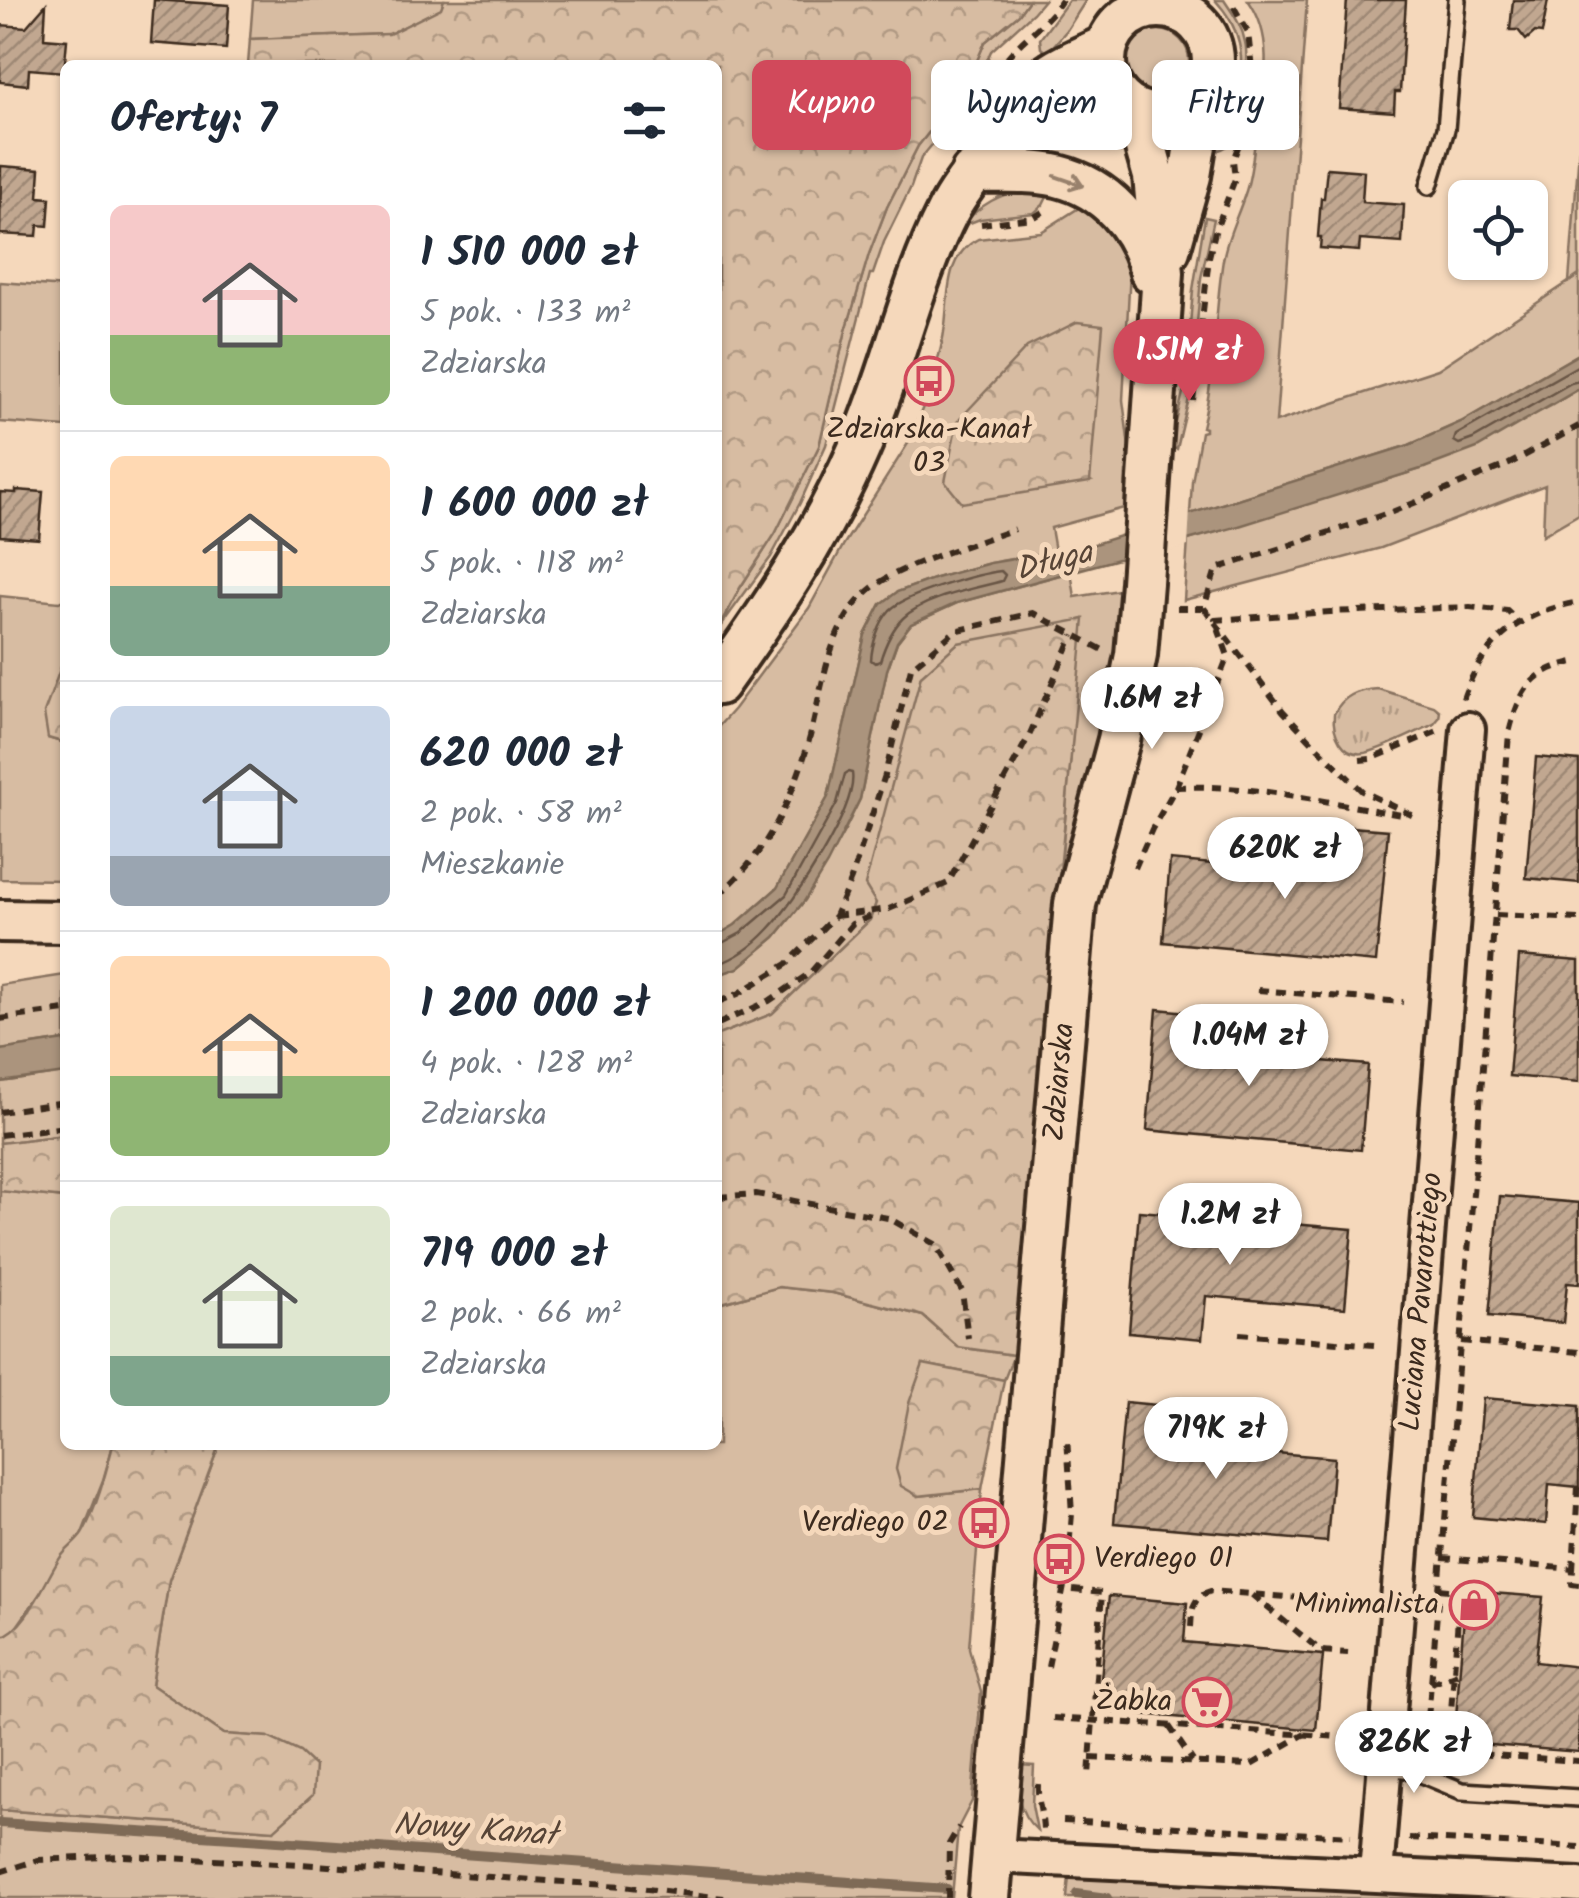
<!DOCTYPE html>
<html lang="pl">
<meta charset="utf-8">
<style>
:root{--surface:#fff;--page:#f6f6f7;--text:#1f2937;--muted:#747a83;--line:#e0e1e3;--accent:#d1495b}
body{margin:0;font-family:Kalam,sans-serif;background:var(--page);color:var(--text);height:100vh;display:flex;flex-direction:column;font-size:38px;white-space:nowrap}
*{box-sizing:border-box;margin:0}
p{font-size:32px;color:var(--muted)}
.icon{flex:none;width:55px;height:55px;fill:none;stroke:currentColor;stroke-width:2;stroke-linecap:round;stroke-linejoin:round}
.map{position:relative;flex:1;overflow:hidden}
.sheet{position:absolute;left:60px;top:60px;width:662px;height:1390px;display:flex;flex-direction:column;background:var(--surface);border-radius:15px;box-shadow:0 2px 8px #0004}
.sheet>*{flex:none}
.banner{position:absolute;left:752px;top:60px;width:675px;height:90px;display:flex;gap:20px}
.buttons{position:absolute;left:1448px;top:180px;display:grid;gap:20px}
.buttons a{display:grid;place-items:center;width:100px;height:100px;border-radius:15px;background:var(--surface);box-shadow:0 2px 8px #0004;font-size:50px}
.price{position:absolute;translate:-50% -85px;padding:0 22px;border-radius:35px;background:#fff;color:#222;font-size:32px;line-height:65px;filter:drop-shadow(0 2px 5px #0008)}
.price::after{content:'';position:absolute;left:50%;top:60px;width:30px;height:22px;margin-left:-15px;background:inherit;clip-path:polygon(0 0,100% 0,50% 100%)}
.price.current{background:var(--accent);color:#fff}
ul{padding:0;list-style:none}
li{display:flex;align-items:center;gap:30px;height:250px;padding:0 50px}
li+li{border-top:2px solid var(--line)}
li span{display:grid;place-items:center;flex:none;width:280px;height:200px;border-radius:15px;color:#555}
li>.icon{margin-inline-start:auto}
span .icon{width:120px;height:120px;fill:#fffc;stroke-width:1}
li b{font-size:42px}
h2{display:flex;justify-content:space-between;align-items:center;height:120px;padding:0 50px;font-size:42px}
.tag{padding:0 35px;border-radius:15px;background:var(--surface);box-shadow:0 2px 8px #0004;font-size:35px;line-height:90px}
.tag.current{background:var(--accent);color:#fff}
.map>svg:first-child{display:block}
.green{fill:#d7bca2;stroke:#897360;stroke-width:2.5;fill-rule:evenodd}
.forest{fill:url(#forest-crowns);stroke:#897360;stroke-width:2.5}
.park{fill:url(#park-tufts);stroke:#897360;stroke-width:2.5}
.water{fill:#ab947d;stroke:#7e6a57;stroke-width:2.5}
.pier{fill:#f5d8bb}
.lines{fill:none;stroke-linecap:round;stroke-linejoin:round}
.shore{stroke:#685444;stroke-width:2.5}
.stream{stroke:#7e6a57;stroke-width:10}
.building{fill:url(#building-hatch);stroke:#3b2a1e;stroke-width:2.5}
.service-casing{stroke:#3b2a1e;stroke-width:22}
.minor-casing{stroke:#3b2a1e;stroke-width:40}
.tertiary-casing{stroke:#3b2a1e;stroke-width:48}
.path{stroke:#3b2a1e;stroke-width:6;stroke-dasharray:10 8;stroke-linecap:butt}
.service{stroke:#f5d8bb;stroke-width:15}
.minor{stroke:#f5d8bb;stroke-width:32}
.tertiary{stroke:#f5d8bb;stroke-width:40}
.oneway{stroke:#98816c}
.labels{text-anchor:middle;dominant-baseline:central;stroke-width:10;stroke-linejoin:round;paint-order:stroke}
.poi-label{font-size:30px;fill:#3b2a1e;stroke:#f5d8bb;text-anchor:end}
.street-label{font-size:30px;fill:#3b2a1e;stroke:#f5d8bb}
.water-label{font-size:32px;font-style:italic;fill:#574436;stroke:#f5d8bb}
</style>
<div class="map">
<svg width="1579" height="1898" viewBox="0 0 1579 1898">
<defs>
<pattern id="forest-crowns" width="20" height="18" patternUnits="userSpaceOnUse" patternTransform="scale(2.5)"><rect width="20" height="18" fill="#d7bca2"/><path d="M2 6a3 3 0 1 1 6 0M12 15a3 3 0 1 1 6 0" fill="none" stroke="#b09983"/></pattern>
<pattern id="park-tufts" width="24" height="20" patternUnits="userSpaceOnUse" patternTransform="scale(2.5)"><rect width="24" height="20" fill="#d7bca2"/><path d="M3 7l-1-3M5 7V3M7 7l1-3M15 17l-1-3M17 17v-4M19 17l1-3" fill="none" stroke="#b09983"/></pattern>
<pattern id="building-hatch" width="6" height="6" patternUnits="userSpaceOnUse" patternTransform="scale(2.5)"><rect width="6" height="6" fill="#c1a790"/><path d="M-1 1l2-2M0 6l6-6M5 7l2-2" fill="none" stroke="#9e8875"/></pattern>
</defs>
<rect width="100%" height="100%" fill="#f5d8bb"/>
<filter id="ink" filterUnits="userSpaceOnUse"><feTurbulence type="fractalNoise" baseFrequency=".01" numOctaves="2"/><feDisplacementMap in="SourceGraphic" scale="20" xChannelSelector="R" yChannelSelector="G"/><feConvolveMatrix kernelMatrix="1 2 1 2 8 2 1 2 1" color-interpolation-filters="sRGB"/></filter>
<g filter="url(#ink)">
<g class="green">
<path d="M253,0H444L442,8L389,34L250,39Z"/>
<path d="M1029,0H1044L1033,13L991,51L969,100L921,158L911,187L884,242L873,274H870L826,445L800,503L771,557L720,627L740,588L775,534L819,446L845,334L869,254L887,207L918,146L966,86L985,42L1019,14Z"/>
<path d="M1069,0H1086L1067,30L1047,53L1041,48L1040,39Z"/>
<path d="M1215,0H1224C1233,14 1242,25 1245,42C1249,58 1242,131 1232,142C1226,149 1219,150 1211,151C1213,141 1214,130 1218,121C1222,111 1230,103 1234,94C1249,61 1239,25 1215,0Z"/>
<path d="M1248,0H1307L1276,422L1438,369L1579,275V354L1461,422L1409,445L1190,514L1192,482L1201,432L1205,431V428L1202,427C1216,372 1214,316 1223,260C1227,236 1238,216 1245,194C1252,175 1253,153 1256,134C1263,89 1277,40 1248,0Z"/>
<circle cx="1158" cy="61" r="31"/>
<path d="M1028,188L1051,189L1043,205L1034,213L980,219L962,226C980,204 1000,194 1028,188Z"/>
<path d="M1082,200L1124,247L1130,270L1123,400L1132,471L1126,472L1124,508L1051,528L1055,551L990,563L936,578L897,592L881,604L865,635L828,797L777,888L735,925L718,935V727L734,709L809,608L844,544L909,442L936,374L934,372C939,357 943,342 945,325C949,293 945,256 978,239L1041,232L1077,209ZM957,422L1090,481L1046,488Z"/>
<path d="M1205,217L1214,219L1201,278L1191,390L1177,449L1170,448L1185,384L1193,290Z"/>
<path d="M0,282L65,287V427L0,422Z"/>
<path d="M1579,389V514L1543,535L1545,485L1381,548L1184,600L1188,540L1424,468L1551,406Z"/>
<path d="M1071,572L1075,597L1119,590L1117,619L1122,620L1115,681L1055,933L1083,619L921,676L909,728L876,903L870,920L772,1014L718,1035V975L738,968L775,937L805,900L846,828L860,799L887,670L897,642L911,624L957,603Z"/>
<path d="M0,596L59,602L65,599V663L62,664L48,738L65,743V880L0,879Z"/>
<path d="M65,975V1040L0,1050V985Z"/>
<path d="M65,1073V1135L0,1143V1082Z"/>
<path d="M0,1191L65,1198V1445H113L103,1480L81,1536L61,1557L41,1592L11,1635L0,1637Z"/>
<path d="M779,1287L833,1293L923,1316L958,1347L1014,1355L1004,1380L923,1364L918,1496L982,1489L969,1648L981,1692L972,1801L958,1828L952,1898H0V1810L274,1830L268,1737L224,1734L152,1685L169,1580L219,1445H718V1304Z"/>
<path d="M1019,1765L1034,1766L1032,1805L1037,1830C1016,1812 1017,1790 1019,1765Z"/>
<path d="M1069,1876L1557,1898H1067Z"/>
</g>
<g class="forest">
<path d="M444,0H1029L1019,14L985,42L966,86L918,146L887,207L869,254L845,334L819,446L775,534L740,588L718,629V463L720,457L718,443V65H248L250,39L389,34L441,8Z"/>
<path d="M1579,149V275L1569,282Z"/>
<path d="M1077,322L1103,325L1090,482L962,503L945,482L957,422L1027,347Z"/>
<path d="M1084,619L1014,1355L958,1347L923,1316L833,1293L779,1287L718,1304V1035L772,1014L870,920L876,903L865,885L921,676L958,643Z"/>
<path d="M65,663V743L48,738L44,713L62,664Z"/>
<path d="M65,1135V1198L0,1191V1143Z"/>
<path d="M923,1364L1004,1380L982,1489L918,1496L901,1486L896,1469L909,1403Z"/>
<path d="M113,1445H219L169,1580L152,1685L224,1734L268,1737L300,1752L315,1766L313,1795L274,1830L0,1810V1637C27,1630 45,1580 60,1558C66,1549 76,1543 82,1534C96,1511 106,1472 113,1445Z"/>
</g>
<path class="park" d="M1378,689L1434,706L1440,711L1439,718L1434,724C1417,732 1381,750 1365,753C1342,757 1332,732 1334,714C1343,695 1358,690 1378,689Z"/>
<g class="water">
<path d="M1579,354V389L1477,448L1424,468L1239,526L957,603L911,624L897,642L887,670L860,799L827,864L805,900L775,937L738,968L718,975V935L735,925L777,888L828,797L865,635L881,604L897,592L936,578L990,563L1085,547L1409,445L1461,422Z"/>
<path d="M65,1040V1073L0,1082V1050Z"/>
</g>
<path class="pier" d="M1190,509L1188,546L1121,564L1123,530Z"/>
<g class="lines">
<g class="shore">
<path d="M1579,365L1456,435L1454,441L1459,444L1473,439L1571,383L1579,381"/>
<path d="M1001,571L1005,575L1002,581C973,589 925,597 903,618C891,630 885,645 880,661L875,663L871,660C872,644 879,622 890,610C906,594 978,574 1001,571Z"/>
<path d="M718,943L724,942L741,933L786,895L837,803L845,774L848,772L852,773C858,807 794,903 769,929C755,944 737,958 718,964"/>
</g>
<g class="stream">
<path d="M0,1823L309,1843L947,1889"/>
<path d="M1077,1894L1107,1898"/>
</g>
</g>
<g class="building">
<path d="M154,0L229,5L226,49L151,43Z"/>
<path d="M1347,0H1406L1400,92H1395L1394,112L1339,108Z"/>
<path d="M1513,0H1548L1542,33L1535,32L1526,40L1518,30H1510Z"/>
<path d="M46,4L44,38L67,40L64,72L29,69L28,85L0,82V25L26,27Z"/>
<path d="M1,166L40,169L38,197L50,198L48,226L38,225L37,236L0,234Z"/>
<path d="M1327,168L1364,171L1362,202L1404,205L1402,243L1360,240L1359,251L1320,248L1321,237H1318L1321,198H1324Z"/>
<path d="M16,490L43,492L39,539L0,536V492L16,493Z"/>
<path d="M1536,757L1579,761V883L1526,878Z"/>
<path d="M1326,825L1388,830L1376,962L1163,942L1170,860L1321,874Z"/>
<path d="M1519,956L1579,961V1082L1509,1076Z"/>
<path d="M1157,1009L1229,1016L1226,1053L1368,1065L1361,1150L1147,1130Z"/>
<path d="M1500,1196L1579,1203V1284L1567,1283L1563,1323L1489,1316Z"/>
<path d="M1139,1211L1352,1229L1345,1308L1206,1296L1202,1339L1129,1332Z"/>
<path d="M1483,1398L1579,1406V1487L1549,1484L1546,1524L1473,1517Z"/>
<path d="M1125,1402L1198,1409L1195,1446L1334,1458L1327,1542L1114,1523Z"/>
<path d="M1466,1591L1543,1597L1536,1662L1579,1667V1752L1454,1742Z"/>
<path d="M1109,1596L1187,1603L1184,1642L1323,1655L1316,1730L1098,1710Z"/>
</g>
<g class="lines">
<g class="service-casing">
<g id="service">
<path d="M1429,186L1446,129L1457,0"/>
<path d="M1385,1767L1412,1770L1462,1791L1579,1798"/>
</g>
</g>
<g class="minor-casing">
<g id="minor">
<path d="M992,1856L1579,1885"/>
<path d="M1376,1874L1468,729"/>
</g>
</g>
<g class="tertiary-casing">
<g id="tertiary">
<circle cx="1159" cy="61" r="54"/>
<path d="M997,148C1037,126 1075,107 1120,100"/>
<path d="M972,172C1000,172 1031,170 1058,176C1106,188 1139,225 1151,272"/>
<path d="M1169,250L1190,176L1204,91"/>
<path d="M718,684C772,609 822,534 859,449C893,372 909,288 947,213C961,185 982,164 1000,138C1015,117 1029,87 1052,73C1069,62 1088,55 1106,46"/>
<path d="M0,921L65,922"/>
<path d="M989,1898L1075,904L1119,740L1136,655L1142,583L1163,273L1154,176L1143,137L1130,107"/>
</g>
</g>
<g class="path">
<path d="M997,73C1009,47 1045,27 1062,0"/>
<path d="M981,224L1033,218L1046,210"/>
<path d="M1193,401L1209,257L1215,232L1235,179L1233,160L1241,139L1252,69L1248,32L1230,0"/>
<path d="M1177,608H1204L1216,569L1392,512L1509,464L1579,426"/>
<path d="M1204,608L1283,711L1316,746L1362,791L1418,818"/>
<path d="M1463,699C1483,641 1519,613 1579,602"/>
<path d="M1360,760L1371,759L1438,731"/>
<path d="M1176,787C1253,784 1331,803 1407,816"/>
<path d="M1135,868L1152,829L1176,787L1228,656L1215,620L1330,612L1470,607L1507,611L1518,622"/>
<path d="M718,895C763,858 788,808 805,754C823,698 823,626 873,587C907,562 974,544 1015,529"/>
<path d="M1496,915L1579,919"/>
<path d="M835,916L889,909L948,883L1029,736L1073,635"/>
<path d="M1258,990L1403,1002"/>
<path d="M718,1002L738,994L787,964L835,916L851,879L885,775L911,668L955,631L1033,613L1103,650"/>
<path d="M0,1019L65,1010"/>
<path d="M718,1024L769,1001L810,973L852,924L878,913"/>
<path d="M0,1112L65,1102"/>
<path d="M0,1135L65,1127"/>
<path d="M718,1197L756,1194L888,1218L935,1244L962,1291L968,1338"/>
<path d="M1239,1334L1374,1345"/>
<path d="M1461,1341L1579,1352"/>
<path d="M1442,1558L1573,1569L1572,1584L1579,1585"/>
<path d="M1573,1569L1578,1487"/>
<path d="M1439,1589L1460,1591L1448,1752L1579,1761"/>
<path d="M1073,1590L1102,1593L1089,1776"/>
<path d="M1252,1595L1321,1651L1348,1653"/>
<path d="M1191,1627C1192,1610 1192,1596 1211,1591L1352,1602"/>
<path d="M1048,1667L1067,1571L1072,1514L1067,1437"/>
<path d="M1431,1683L1460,1672"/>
<path d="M1053,1718L1356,1738"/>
<path d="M1169,1726L1193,1761"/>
<path d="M1425,1753L1474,1182L1509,733C1520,689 1532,669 1579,661"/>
<path d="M1090,1758L1251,1765L1305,1734"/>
<path d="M1038,1784C1037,1801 1043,1815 1043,1831"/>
<path d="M1063,1821L1351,1836"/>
<path d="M1409,1838L1579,1847"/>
<path d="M0,1872L38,1860L124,1856L300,1864L622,1886L724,1898"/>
<path d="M948,1898L949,1844L959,1827"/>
</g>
<use href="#service" class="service"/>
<use href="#minor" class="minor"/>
<use href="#tertiary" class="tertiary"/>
</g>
<defs><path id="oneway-shaft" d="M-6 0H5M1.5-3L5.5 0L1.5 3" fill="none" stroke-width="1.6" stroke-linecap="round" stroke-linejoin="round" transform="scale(2.5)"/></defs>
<use class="oneway" href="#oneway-shaft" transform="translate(1069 181) rotate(19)"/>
</g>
<defs>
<g id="bus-ring" transform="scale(2.5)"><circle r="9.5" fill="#f5d8bb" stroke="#d1495b" stroke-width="1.5"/><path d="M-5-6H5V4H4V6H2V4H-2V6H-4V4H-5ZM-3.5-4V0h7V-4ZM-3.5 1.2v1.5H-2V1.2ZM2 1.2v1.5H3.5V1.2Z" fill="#d1495b"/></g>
<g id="shop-ring" transform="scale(2.5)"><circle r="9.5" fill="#f5d8bb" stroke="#d1495b" stroke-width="1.5"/><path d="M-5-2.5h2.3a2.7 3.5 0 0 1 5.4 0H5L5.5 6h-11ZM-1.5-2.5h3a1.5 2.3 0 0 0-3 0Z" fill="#d1495b"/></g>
<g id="supermarket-ring" transform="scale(2.5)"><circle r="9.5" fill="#f5d8bb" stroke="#d1495b" stroke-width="1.5"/><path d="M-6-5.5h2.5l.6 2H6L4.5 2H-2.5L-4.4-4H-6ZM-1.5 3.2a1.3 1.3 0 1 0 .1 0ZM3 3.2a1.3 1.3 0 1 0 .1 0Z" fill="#d1495b"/></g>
</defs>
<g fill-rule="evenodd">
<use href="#bus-ring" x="929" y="381"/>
<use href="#bus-ring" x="984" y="1523"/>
<use href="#bus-ring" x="1059" y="1559"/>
<use href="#shop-ring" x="1474" y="1605"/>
<use href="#supermarket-ring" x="1207" y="1702"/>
</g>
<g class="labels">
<g class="poi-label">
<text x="929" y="430" text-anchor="middle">Zdziarska-Kanał<tspan x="929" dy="34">03</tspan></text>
<text x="949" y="1523">Verdiego 02</text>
<text x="1094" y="1559" text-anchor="start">Verdiego 01</text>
<text x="1439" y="1605">Minimalista</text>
<text x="1172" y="1702">Żabka</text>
</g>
<g class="street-label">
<text transform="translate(1060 1082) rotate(-85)">Zdziarska</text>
<text transform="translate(1422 1302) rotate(-85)">Luciana Pavarottiego</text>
</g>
<g class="water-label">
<text transform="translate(1054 562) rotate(-14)">Długa</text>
<text transform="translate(475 1831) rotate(4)">Nowy Kanał</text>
</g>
</g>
</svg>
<div class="buttons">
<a><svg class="icon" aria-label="locate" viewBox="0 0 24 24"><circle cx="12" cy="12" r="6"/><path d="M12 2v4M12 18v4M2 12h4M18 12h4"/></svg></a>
</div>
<b class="price current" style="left:1189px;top:404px">1.51M zł</b>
<b class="price" style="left:1152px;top:752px">1.6M zł</b>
<b class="price" style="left:1285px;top:902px">620K zł</b>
<b class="price" style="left:1249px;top:1089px">1.04M zł</b>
<b class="price" style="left:1230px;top:1268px">1.2M zł</b>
<b class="price" style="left:1216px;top:1482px">719K zł</b>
<b class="price" style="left:1414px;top:1796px">826K zł</b>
<div class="banner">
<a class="tag current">Kupno</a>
<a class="tag">Wynajem</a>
<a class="tag">Filtry</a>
</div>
<section class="sheet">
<h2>Oferty: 7<svg class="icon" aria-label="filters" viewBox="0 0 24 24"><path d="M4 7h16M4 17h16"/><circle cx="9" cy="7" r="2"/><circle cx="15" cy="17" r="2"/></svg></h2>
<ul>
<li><span style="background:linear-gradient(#f6c9c9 65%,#8fb573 0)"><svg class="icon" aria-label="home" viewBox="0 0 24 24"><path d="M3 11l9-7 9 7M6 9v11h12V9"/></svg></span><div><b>1 510 000 zł</b><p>5 pok. · 133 m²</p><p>Zdziarska</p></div></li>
<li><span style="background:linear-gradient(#ffd9b3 65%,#7fa58c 0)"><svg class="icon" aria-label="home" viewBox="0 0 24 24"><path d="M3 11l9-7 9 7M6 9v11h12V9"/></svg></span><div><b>1 600 000 zł</b><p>5 pok. · 118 m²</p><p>Zdziarska</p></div></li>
<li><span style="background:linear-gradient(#c9d6e8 75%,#9aa5b1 0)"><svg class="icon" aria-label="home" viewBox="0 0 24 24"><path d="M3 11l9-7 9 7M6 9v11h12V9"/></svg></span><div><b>620 000 zł</b><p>2 pok. · 58 m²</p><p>Mieszkanie</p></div></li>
<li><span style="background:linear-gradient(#ffd9b3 60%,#8fb573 0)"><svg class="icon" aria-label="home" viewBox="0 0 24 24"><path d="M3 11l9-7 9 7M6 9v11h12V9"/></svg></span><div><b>1 200 000 zł</b><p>4 pok. · 128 m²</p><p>Zdziarska</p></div></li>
<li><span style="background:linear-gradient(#dfe7d0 75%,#7fa58c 0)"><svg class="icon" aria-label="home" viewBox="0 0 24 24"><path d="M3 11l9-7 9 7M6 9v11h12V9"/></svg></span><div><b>719 000 zł</b><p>2 pok. · 66 m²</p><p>Zdziarska</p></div></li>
</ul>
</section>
</div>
